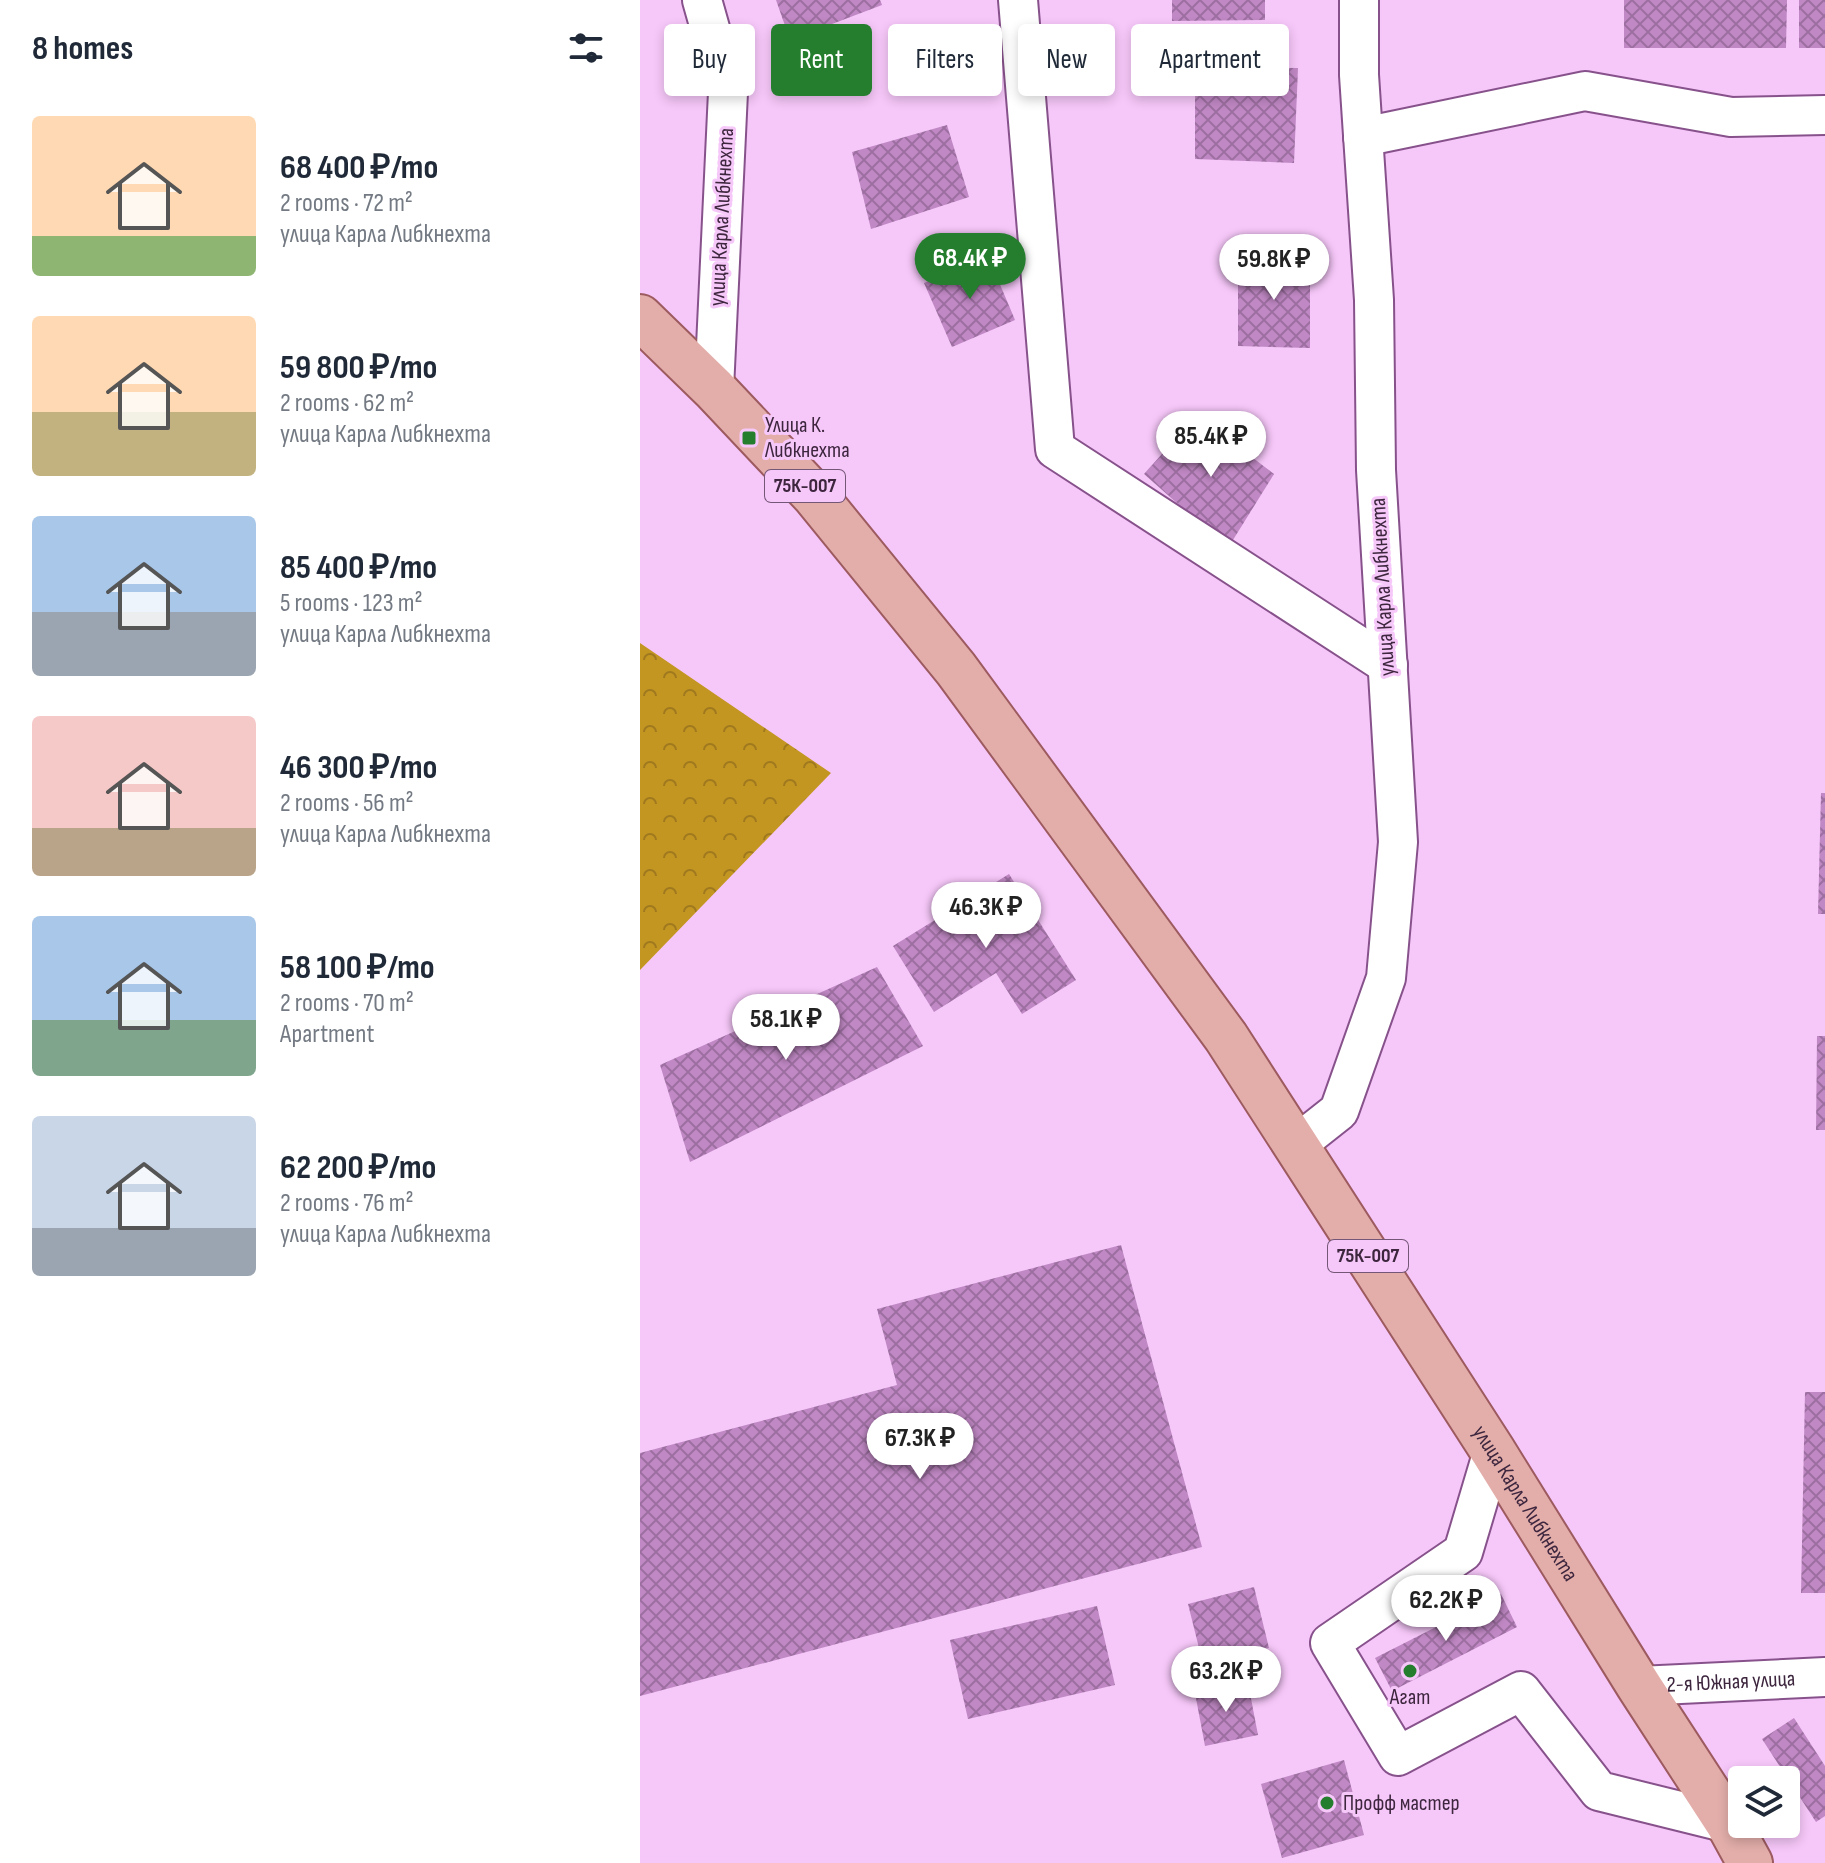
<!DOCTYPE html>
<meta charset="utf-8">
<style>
:root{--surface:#fff;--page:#f6f6f7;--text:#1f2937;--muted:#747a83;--accent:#247e2e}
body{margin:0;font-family:"Sofia Sans Condensed",sans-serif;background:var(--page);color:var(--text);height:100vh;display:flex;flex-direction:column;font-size:30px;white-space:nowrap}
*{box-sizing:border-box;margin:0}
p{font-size:26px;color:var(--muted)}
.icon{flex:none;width:44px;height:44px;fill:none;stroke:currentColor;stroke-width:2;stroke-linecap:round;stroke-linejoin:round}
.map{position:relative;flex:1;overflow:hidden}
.side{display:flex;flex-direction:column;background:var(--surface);width:640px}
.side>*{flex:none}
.top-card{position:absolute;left:24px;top:24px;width:760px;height:72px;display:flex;gap:16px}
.fabs{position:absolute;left:1088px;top:1766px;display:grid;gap:16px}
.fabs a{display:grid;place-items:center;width:72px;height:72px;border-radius:8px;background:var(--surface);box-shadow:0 4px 12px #0003;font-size:40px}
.price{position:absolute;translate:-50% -68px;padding:0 18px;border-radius:28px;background:#fff;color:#222;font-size:26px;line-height:52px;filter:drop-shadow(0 2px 4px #0008)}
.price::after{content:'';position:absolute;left:50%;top:48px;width:24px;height:18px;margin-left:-12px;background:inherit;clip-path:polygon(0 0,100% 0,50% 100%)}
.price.current{background:var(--accent);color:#fff}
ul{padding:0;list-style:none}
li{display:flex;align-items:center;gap:24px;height:200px;padding:0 32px}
li span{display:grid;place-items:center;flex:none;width:224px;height:160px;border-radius:8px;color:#555}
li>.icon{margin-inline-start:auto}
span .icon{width:96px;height:96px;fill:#fffc;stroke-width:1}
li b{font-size:34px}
h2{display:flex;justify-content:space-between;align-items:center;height:96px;padding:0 32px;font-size:34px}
.tag{padding:0 28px;border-radius:8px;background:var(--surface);box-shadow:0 4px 12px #0003;font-size:28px;line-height:72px}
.tag.current{background:var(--accent);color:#fff}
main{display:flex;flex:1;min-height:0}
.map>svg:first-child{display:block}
.forest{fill:url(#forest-crowns)}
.building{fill:url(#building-cross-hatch)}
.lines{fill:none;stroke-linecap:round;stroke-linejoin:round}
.minor-casing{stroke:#87528b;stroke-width:42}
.major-casing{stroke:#9d5b60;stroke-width:48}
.minor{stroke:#fff;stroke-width:38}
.major{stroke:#e3aeaa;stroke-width:44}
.poi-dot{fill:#247e2e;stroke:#f6c7f9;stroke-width:3}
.labels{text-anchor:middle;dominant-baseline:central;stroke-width:6;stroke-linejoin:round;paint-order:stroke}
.shield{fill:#f6c7f9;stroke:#745676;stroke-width:2}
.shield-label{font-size:20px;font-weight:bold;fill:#3d263e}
.street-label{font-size:22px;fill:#3d263e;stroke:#f6c7f9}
.poi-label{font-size:22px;fill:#3d263e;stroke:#f6c7f9;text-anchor:start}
</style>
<main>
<section class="side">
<h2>8 homes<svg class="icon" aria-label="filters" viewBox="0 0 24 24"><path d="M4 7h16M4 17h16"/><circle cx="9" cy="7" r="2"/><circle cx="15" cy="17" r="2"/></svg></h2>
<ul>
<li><span style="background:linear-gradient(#ffd9b3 75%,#8fb573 0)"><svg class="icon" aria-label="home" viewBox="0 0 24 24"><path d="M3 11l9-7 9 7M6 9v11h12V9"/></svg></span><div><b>68 400 ₽/mo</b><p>2 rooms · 72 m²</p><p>улица Карла Либкнехта</p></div></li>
<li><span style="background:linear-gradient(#ffd9b3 60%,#c2b280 0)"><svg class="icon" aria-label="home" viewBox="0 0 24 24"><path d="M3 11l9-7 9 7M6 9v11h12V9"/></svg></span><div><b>59 800 ₽/mo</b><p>2 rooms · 62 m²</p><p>улица Карла Либкнехта</p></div></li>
<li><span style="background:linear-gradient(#a9c7e8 60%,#9aa5b1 0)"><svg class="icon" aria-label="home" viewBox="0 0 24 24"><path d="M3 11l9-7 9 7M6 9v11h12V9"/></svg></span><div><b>85 400 ₽/mo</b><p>5 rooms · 123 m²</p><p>улица Карла Либкнехта</p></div></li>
<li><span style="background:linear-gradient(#f6c9c9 70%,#b9a48a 0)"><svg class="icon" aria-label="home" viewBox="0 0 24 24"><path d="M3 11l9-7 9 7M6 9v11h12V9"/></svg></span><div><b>46 300 ₽/mo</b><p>2 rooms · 56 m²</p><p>улица Карла Либкнехта</p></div></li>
<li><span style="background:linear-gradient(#a9c7e8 65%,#7fa58c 0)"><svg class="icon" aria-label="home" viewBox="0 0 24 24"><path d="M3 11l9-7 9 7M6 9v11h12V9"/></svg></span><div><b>58 100 ₽/mo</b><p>2 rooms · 70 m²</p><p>Apartment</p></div></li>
<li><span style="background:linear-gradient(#c9d6e8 70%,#9aa5b1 0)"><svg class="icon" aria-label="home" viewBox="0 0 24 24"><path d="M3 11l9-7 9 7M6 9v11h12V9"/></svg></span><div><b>62 200 ₽/mo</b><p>2 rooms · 76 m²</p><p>улица Карла Либкнехта</p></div></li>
</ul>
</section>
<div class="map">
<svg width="1185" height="1863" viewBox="0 0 1185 1863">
<defs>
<pattern id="forest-crowns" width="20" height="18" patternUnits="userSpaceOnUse" patternTransform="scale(2)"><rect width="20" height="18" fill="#c39521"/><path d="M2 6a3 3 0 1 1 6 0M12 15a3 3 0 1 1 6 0" fill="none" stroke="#a0791e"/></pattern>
<pattern id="building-cross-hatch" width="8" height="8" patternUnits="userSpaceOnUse" patternTransform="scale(2)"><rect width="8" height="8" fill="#c088c4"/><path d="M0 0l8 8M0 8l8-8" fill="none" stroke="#9d6fa1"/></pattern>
</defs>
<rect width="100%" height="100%" fill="#f6c7f9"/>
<path class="forest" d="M0,643L191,773L0,970Z"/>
<g class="building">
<path d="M136,0H240L242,5L150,40Z"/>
<path d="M532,0H625V20L532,21Z"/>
<path d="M984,0H1147L1146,48H984Z"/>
<rect x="1159" y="0" width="26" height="48"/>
<path d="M555,67L658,68L654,163L555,159Z"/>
<path d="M307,125L329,197L231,229L212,152Z"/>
<path d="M348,256L375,320L312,347L284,283Z"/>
<path d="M598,256L670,258V348L598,346Z"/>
<path d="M557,415L634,474L588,548L504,474Z"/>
<path d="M1181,793H1185V914H1178Z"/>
<path d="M369,874L436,980L382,1014L356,973L294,1012L253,946Z"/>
<path d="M237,967L283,1046L50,1162L20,1065Z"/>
<path d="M1177,1036H1185V1130H1176Z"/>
<path d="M481,1245L562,1547L0,1696V1453L257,1385L237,1309Z"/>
<path d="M1165,1392H1185V1593H1161Z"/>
<path d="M614,1587L629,1648L563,1664L548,1604Z"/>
<path d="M861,1594L877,1627L752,1691L735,1658Z"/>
<path d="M457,1606L475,1685L328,1719L310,1640Z"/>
<path d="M608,1683L618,1735L565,1746L555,1693Z"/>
<path d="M1154,1718L1185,1766V1816L1176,1822L1122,1739Z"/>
<path d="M704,1760L724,1835L642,1858L621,1784Z"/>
</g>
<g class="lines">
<g class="minor-casing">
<g id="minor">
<path d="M62,0L88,92L74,389"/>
<path d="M378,0L415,449L748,665"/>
<path d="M723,137L945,91L1091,117L1185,115"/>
<path d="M656,1145L699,1111L746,978L758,842L736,470L734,300L719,75V0"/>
<path d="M853,1451L823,1552L690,1643L758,1756L881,1691L959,1791L1088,1823"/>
<path id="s1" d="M999,1686L1185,1677"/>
</g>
</g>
<g class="major-casing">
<g id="major">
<path id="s2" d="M0,317L74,389L175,496L316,669L586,1037L853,1451L999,1686L1088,1823L1110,1863"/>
</g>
</g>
<use href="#minor" class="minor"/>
<use href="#major" class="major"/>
</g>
<g class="poi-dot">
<rect x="101" y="430" width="16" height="16" rx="4"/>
<circle cx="770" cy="1671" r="8"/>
<circle cx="687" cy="1803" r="8"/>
</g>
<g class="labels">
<g class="shield">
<rect x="125" y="470" width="80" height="32" rx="6"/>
<rect x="688" y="1240" width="80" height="32" rx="6"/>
</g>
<g class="shield-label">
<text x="165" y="486">75К-007</text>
<text x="728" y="1256">75К-007</text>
</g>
<g class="street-label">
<text transform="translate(82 217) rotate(-87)">улица Карла Либкнехта</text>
<text transform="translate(743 587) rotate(-93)">улица Карла Либкнехта</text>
<text stroke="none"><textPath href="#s2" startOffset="1484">улица Карла Либкнехта</textPath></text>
<text stroke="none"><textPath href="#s1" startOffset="92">2-я Южная улица</textPath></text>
</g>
<g class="poi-label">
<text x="125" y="425">Улица К.<tspan x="125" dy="25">Либкнехта</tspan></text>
<text x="770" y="1697" text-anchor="middle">Агат</text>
<text x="703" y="1803">Профф мастер</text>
</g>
</g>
</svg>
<div class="fabs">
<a><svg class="icon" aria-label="layers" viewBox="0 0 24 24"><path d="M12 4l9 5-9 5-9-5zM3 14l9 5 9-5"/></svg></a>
</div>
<b class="price current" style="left:330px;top:301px">68.4K ₽</b>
<b class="price" style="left:634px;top:302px">59.8K ₽</b>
<b class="price" style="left:571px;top:479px">85.4K ₽</b>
<b class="price" style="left:346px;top:950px">46.3K ₽</b>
<b class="price" style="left:146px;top:1062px">58.1K ₽</b>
<b class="price" style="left:280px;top:1481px">67.3K ₽</b>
<b class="price" style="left:806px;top:1643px">62.2K ₽</b>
<b class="price" style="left:586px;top:1714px">63.2K ₽</b>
<div class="top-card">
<a class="tag">Buy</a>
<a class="tag current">Rent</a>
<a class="tag">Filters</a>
<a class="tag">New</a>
<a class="tag">Apartment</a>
</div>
</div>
</main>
